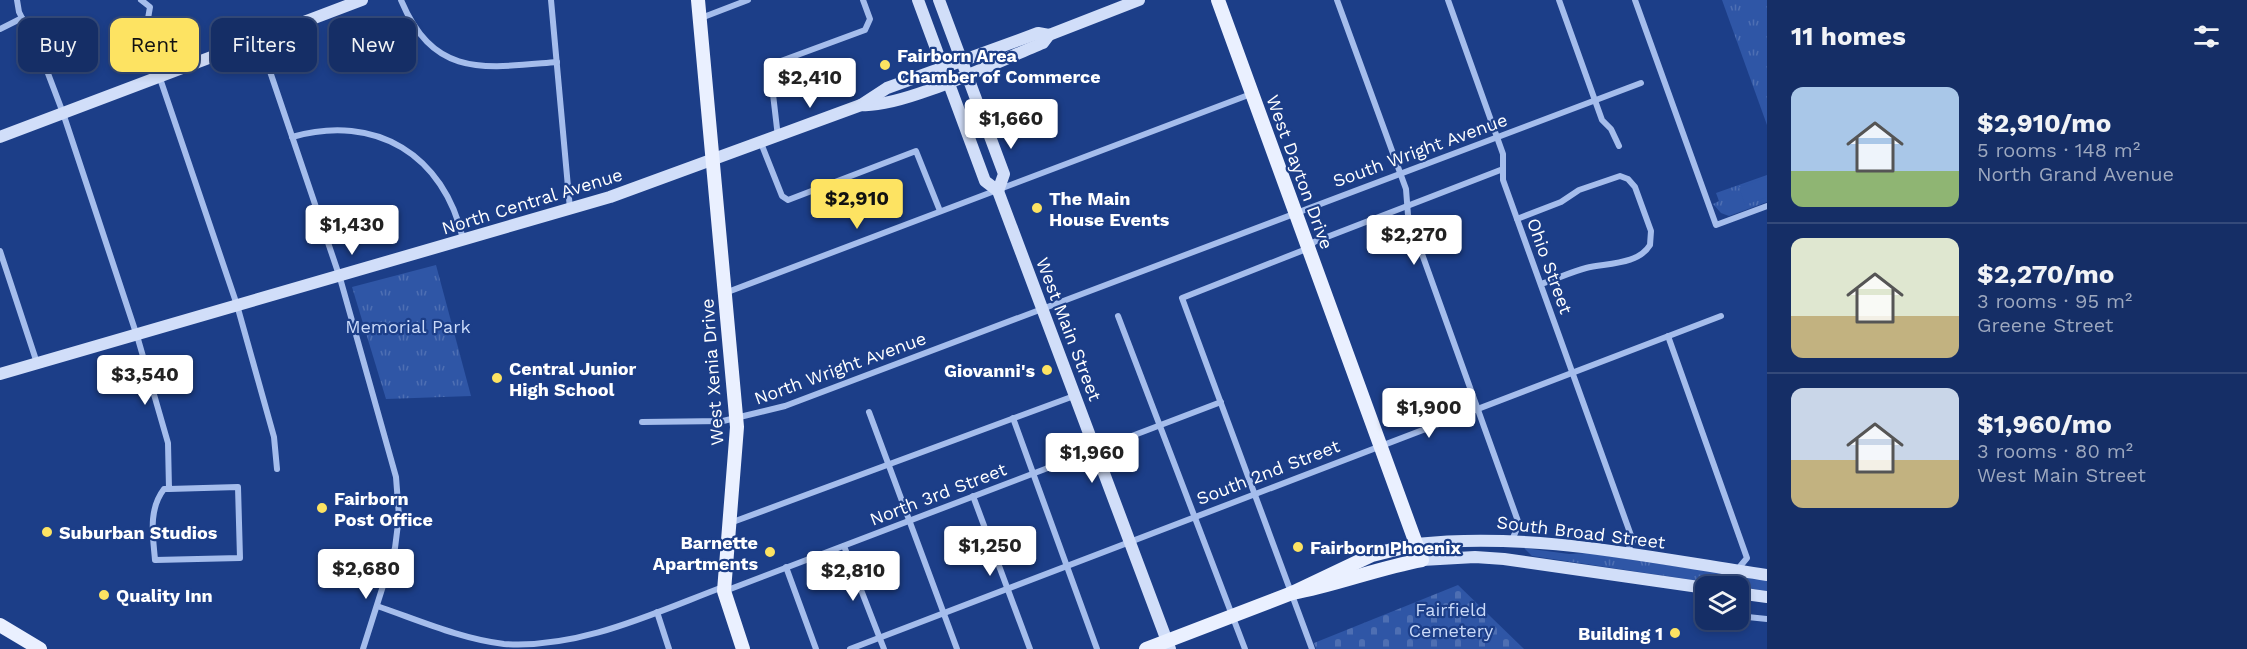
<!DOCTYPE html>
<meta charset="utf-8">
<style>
:root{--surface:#152e66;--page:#223a6f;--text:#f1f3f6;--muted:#9da8bf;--line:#344a7a;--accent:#fde362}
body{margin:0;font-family:"Work Sans",sans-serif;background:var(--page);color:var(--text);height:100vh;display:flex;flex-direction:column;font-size:22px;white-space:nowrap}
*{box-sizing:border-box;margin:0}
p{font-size:20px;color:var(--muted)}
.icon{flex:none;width:33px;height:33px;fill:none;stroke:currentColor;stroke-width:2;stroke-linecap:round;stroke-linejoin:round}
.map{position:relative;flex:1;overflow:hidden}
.panel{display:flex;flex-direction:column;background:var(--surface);width:480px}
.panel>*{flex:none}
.hud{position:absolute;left:18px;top:18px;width:570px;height:54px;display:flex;gap:12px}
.fabs{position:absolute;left:1695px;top:576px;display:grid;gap:12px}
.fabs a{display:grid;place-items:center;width:54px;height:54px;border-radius:12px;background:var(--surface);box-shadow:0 3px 9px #0003,0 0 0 2px var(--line);font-size:30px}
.price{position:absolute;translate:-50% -51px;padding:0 14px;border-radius:6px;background:#fff;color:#222;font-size:20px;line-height:39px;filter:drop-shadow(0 2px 3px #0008)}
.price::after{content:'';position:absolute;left:50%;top:36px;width:18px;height:14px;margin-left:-9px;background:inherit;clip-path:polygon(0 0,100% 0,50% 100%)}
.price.active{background:var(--accent);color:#111}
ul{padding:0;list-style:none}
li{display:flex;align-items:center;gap:18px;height:150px;padding:0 24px}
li+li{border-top:2px solid var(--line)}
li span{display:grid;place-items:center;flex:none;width:168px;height:120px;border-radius:12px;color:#555}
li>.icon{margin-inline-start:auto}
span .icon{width:72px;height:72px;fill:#fffc;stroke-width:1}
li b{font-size:26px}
h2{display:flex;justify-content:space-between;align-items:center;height:72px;padding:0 24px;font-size:26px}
.pill{padding:0 21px;border-radius:12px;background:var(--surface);box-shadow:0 3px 9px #0003,0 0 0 2px var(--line);font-size:21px;line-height:54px}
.pill.active{background:var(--accent);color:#111}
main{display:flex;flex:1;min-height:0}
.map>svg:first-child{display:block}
.grass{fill:url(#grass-tufts)}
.cemetery{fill:url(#cemetery-stones)}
.pitch{fill:#2f56a6}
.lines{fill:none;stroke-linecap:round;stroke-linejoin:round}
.street{stroke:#a5bdec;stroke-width:6}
.secondary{stroke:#d1def9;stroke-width:12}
.primary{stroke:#eaf0ff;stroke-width:14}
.poi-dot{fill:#fde362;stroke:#1c3e88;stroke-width:2}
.labels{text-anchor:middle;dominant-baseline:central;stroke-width:4.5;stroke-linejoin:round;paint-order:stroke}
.poi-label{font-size:18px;font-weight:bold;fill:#fff;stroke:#1c3e88;text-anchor:start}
.street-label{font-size:18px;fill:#fff;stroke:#1c3e88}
.park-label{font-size:18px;fill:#cadaf9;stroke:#1c3e88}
</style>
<main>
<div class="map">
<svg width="1767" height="649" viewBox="0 0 1767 649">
<defs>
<pattern id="grass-tufts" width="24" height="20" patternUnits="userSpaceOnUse" patternTransform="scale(1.5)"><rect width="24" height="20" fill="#2f56a6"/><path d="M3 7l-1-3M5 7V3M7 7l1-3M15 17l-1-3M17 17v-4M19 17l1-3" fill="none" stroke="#4e6fb3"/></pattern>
<pattern id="cemetery-stones" width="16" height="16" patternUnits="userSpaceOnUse" patternTransform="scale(1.5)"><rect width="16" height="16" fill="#2f56a6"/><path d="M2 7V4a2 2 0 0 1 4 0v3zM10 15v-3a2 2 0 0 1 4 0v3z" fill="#4e6fb3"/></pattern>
</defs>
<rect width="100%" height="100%" fill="#1c3e88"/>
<g class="grass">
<path d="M1722,0H1767V125Z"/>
<path d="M1767,175V202L1729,216L1721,213L1713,204L1719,201L1716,193Z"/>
<path d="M436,265L471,396L386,399L352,287Z"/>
<path d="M1524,548L1569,554L1587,553L1767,580V591L1532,556Z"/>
</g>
<path class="cemetery" d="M1458,585L1524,649H1316L1314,643Z"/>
<path class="pitch" d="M1767,177V197L1745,205L1739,187Z"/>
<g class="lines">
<g class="street">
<path d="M17,0L19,12L41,55L63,113L138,339L168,443L169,489H164C148,510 153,536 155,560L240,558L238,487L169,489"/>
<path d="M141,0L150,7L146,30L150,49L237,305L274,437L277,469"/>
<path d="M401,0C434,79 485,68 557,62"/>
<path d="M551,0L570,209"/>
<path d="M1337,0L1406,189L1408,215L1519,524L1512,540"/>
<path d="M1448,0L1503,154V180L1633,541L1626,553"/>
<path d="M1559,0L1602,120L1611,129L1619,146"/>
<path d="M1635,0L1716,225L1767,206"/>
<path d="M701,18L748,0"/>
<path d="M0,29L22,18"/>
<path d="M259,39L340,278L396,477L399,516L395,548L363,649"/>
<path d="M292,137C376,113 444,155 463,239"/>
<path d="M778,137L771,77L773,68L781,61L865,30L870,19L863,0"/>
<path d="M761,143L782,196L788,200L916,151L940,211"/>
<path d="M1517,219L1561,202L1579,190L1620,176L1628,179L1635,187L1651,231L1650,245C1638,265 1606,263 1586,268C1571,272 1556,279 1541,284"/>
<path d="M0,251L37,363"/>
<path d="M725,293L1251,94"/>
<path d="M1118,316L1245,649"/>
<path d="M1668,336L1747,558L1737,570"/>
<path d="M869,412L957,649"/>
<path d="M1013,418L1097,649"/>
<path d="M642,422L723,421L785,406L1641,83"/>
<path d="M973,496L1030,649"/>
<path d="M730,523L1074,396"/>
<path d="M844,546L884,649"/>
<path d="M786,567L816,649"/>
<path d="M725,591L1221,402"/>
<path d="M377,606C418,620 461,639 504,644C580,649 654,613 723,587"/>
<path d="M657,612L669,649"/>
<path d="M1738,616L1767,619"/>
<path d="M850,649L1721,316"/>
<path d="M1312,649L1182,298L1309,248L1314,242L1503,169"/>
</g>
<g class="secondary">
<path d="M918,0L985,181L998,191L1170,649"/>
<path d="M939,0L1004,174L998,191"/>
<path d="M861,105C901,109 1003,59 1043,43L1049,35"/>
<path d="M0,137L362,0"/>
<path d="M0,374L610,197L861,105L887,88L1038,33L1049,35L1139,0"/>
<path d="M1416,544C1534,531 1650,558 1767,575"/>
<path d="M1422,560L1475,557L1504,559L1706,588"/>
<path d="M1738,593L1767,597"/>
</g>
<g class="primary">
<path d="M698,0L737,427L724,591L743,649"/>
<path d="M1218,0L1422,560C1378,568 1336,585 1292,593"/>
<path d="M0,625L40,649"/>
<path d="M1146,649L1292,593L1372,555L1416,544"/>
</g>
</g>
<g class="poi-dot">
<circle cx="885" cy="65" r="6"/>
<circle cx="1037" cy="208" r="6"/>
<circle cx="1047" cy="370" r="6"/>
<circle cx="497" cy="378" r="6"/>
<circle cx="322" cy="508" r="6"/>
<circle cx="47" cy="532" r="6"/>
<circle cx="1298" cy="547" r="6"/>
<circle cx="770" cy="552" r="6"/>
<circle cx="104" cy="595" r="6"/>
<circle cx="1675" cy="633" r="6"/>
</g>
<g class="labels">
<g class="poi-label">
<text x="897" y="55">Fairborn Area<tspan x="897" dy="21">Chamber of Commerce</tspan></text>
<text x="1049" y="198">The Main<tspan x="1049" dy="21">House Events</tspan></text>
<text x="509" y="368">Central Junior<tspan x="509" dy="21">High School</tspan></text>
<text x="1035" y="370" text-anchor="end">Giovanni's</text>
<text x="334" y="498">Fairborn<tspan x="334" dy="21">Post Office</tspan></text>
<text x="59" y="532">Suburban Studios</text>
<text x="758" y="542" text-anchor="end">Barnette<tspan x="758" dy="21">Apartments</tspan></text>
<text x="1310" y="547">Fairborn Phoenix</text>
<text x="116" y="595">Quality Inn</text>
<text x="1663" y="633" text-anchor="end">Building 1</text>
</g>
<g class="street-label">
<text transform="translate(1420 150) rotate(-20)">South Wright Avenue</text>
<text transform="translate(1300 172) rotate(70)">West Dayton Drive</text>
<text transform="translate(532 201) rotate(-17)">North Central Avenue</text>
<text transform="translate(1550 266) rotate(70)">Ohio Street</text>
<text transform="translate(1069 329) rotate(69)">West Main Street</text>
<text transform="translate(840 368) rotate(-20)">North Wright Avenue</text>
<text transform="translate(712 372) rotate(-94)">West Xenia Drive</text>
<text transform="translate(1268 472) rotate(-21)">South 2nd Street</text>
<text transform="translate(938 494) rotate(-21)">North 3rd Street</text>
<text transform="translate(1581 532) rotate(7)">South Broad Street</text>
</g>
<g class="park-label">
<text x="408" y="326">Memorial Park</text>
<text x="1451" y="609">Fairfield<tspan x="1451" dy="21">Cemetery</tspan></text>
</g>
</g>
</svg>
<div class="fabs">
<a><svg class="icon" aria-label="layers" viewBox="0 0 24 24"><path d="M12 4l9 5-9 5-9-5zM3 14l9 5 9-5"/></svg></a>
</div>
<b class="price" style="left:810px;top:109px">$2,410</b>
<b class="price" style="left:1011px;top:150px">$1,660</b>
<b class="price active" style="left:857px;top:230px">$2,910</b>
<b class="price" style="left:352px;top:256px">$1,430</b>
<b class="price" style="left:1414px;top:266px">$2,270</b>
<b class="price" style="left:145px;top:406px">$3,540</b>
<b class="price" style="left:1429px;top:439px">$1,900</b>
<b class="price" style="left:1092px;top:484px">$1,960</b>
<b class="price" style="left:990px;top:577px">$1,250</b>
<b class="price" style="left:366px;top:600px">$2,680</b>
<b class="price" style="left:853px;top:602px">$2,810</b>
<div class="hud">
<a class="pill">Buy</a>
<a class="pill active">Rent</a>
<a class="pill">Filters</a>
<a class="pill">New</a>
</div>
</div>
<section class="panel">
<h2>11 homes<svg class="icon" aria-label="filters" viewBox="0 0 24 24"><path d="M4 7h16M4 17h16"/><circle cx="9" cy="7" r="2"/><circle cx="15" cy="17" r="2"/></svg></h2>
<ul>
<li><span style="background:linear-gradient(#a9c7e8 70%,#8fb573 0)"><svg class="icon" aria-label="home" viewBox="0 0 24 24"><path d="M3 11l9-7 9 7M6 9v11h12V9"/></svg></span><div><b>$2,910/mo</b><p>5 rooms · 148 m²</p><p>North Grand Avenue</p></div></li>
<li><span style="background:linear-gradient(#dfe7d0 65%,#c2b280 0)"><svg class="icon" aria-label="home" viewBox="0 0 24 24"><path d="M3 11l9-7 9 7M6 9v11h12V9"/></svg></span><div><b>$2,270/mo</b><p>3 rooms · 95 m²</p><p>Greene Street</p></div></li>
<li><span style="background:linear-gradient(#c9d6e8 60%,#c2b280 0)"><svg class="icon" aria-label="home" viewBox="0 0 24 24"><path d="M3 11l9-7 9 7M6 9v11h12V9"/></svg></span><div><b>$1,960/mo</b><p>3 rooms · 80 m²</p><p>West Main Street</p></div></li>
</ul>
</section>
</main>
